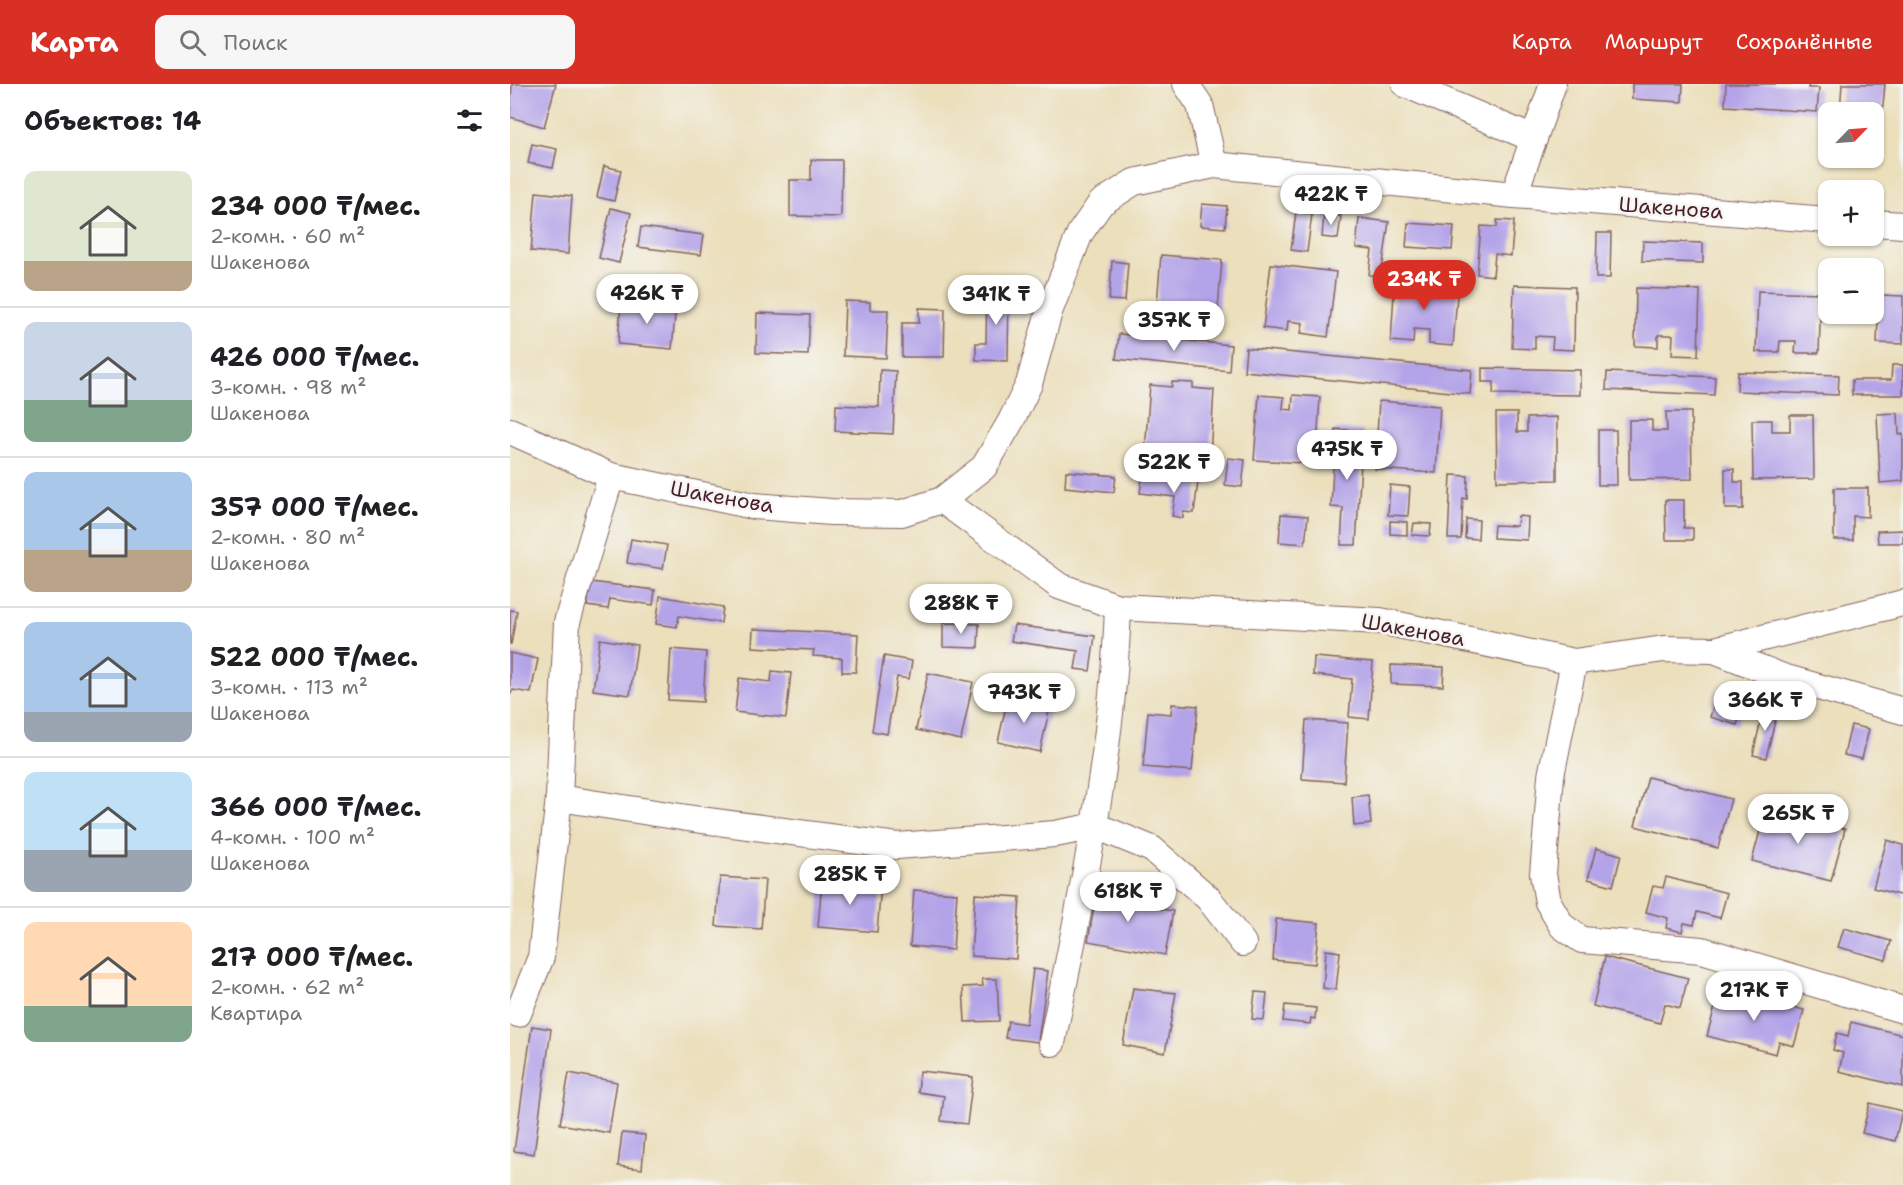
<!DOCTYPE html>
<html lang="ru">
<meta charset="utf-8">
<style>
:root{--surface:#fff;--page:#f6f6f6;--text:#202124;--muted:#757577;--line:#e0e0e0;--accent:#d93025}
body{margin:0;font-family:"Shantell Sans",sans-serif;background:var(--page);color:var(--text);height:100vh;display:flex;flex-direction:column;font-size:22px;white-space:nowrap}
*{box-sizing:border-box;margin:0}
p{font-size:20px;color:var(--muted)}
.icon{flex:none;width:33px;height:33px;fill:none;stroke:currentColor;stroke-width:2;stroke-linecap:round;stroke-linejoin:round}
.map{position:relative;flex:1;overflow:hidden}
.side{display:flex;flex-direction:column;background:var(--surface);width:510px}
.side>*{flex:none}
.needle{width:39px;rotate:65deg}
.controls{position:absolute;left:1308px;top:18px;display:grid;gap:12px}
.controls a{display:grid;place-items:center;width:66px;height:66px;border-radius:12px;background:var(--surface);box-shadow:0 2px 4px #0004;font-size:30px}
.price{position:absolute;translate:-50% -51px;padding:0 14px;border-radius:21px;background:#fff;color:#222;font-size:20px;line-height:39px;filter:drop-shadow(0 2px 3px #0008)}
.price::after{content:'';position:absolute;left:50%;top:36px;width:18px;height:14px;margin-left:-9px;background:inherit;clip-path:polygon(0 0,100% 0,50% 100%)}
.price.active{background:var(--accent);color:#fff}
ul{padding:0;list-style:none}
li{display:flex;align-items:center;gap:18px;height:150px;padding:0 24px}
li+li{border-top:2px solid var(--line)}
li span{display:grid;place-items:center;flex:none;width:168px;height:120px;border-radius:12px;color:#555}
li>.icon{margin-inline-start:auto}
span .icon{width:72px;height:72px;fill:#fffc;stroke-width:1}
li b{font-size:26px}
h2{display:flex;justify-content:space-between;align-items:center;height:72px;padding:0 24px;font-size:26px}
header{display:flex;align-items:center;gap:36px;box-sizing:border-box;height:84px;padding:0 30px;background:var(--accent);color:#fff}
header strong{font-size:28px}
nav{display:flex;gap:33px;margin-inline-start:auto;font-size:21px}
.search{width:420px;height:54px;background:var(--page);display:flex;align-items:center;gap:15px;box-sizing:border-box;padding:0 21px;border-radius:12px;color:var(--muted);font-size:22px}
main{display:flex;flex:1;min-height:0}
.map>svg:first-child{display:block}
.building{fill:#b3a3e8}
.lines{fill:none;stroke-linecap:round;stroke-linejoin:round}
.street-casing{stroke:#82625e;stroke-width:28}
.street{stroke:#fff;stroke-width:26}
.labels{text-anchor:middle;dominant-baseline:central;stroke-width:5;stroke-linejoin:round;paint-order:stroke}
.street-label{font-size:21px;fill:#4a1f2b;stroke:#f6f6f2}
</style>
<header>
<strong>Карта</strong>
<div class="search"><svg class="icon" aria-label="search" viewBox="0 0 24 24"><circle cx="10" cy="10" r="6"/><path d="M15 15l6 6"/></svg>Поиск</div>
<nav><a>Карта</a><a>Маршрут</a><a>Сохранённые</a></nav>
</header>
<main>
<section class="side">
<h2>Объектов: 14<svg class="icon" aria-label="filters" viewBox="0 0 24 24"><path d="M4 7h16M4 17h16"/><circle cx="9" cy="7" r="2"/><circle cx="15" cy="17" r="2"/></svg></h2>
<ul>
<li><span style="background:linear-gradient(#dfe7d0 75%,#b9a48a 0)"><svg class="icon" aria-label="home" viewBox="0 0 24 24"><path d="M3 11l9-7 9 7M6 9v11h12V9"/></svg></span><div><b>234 000 ₸/мес.</b><p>2-комн. · 60 m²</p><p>Шакенова</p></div></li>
<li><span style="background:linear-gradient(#c9d6e8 65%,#7fa58c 0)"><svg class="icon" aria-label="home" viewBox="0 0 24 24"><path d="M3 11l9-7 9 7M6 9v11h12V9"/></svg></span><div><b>426 000 ₸/мес.</b><p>3-комн. · 98 m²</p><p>Шакенова</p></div></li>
<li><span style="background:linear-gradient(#a9c7e8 65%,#b9a48a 0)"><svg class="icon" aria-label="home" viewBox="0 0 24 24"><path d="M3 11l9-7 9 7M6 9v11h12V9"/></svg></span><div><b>357 000 ₸/мес.</b><p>2-комн. · 80 m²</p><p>Шакенова</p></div></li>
<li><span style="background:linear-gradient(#a9c7e8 75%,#9aa5b1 0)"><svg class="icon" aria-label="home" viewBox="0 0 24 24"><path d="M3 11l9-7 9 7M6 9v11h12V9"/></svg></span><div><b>522 000 ₸/мес.</b><p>3-комн. · 113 m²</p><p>Шакенова</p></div></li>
<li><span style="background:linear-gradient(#bfe0f5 65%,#9aa5b1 0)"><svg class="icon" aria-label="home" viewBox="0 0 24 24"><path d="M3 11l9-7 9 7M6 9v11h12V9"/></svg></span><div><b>366 000 ₸/мес.</b><p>4-комн. · 100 m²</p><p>Шакенова</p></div></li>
<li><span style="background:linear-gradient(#ffd9b3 70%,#7fa58c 0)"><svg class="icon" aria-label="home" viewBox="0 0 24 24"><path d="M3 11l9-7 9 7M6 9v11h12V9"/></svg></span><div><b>217 000 ₸/мес.</b><p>2-комн. · 62 m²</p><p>Квартира</p></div></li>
</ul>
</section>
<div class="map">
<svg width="1393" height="1101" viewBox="0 0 1393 1101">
<rect width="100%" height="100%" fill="#f6f6f2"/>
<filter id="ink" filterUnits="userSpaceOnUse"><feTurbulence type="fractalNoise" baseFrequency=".0167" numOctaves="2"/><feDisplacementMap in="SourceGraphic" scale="12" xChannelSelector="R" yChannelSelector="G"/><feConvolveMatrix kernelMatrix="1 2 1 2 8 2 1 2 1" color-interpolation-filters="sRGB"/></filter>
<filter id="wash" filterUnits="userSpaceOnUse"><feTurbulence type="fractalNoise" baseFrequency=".008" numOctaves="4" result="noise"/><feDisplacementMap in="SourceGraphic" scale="24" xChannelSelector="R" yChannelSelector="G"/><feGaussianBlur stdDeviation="1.35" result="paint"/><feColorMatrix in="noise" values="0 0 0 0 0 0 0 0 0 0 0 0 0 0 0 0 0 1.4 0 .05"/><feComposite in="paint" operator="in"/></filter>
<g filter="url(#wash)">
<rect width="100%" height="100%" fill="#ebdfbc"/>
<g id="blocks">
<g class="building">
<path d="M2,0H46L34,43L0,33Z"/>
<path d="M1122,0H1173L1172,18L1122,15Z"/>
<path d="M1216,0H1299L1298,4H1309L1307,28L1215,22Z"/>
<path d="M1332,0H1375L1372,33L1364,32V28H1330Z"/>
<path d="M22,60L47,65L43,84L18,79Z"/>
<path d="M301,76H332L331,133L280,132V96H301Z"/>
<path d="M94,82L111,86L104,117L87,113Z"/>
<path d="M26,108L62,112L58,170L21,167Z"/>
<path d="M692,120L717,122L715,144L690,142Z"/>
<path d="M101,124L121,129L109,179L89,174Z"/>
<path d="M786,128L802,130L797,168L781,166Z"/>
<path d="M814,130L831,132L828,155L812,153Z"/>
<path d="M849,134L879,138L871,193L859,191L862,166L846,164Z"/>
<path d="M987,136L1004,137L1001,172L985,170L983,192L967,190L971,142L987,143Z"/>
<path d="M898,139L944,142L942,166L896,163Z"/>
<path d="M131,143L194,151L191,171L128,163Z"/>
<path d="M1087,149H1101L1100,194H1086Z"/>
<path d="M1133,157L1193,159V179L1132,177Z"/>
<path d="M651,171L712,176L707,237L684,235L685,225L668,224L667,233L646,232Z"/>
<path d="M602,177L618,179L615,217L599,216Z"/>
<path d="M761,180L826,188L818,253L791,249L793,239L778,237L777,247L753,244Z"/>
<path d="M885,194L948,199L943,262L919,260V246L904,245L903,259L881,257Z"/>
<path d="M1004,201L1065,203L1064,266L1042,265L1043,253L1025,252V265L1002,264Z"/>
<path d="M477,202H499L498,277L466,276V259H476Z"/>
<path d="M1126,204L1190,206L1188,272L1162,271L1163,251H1148V263L1125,262Z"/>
<path d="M1248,207L1311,209L1309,269H1285L1286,257H1270L1269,268H1246Z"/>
<path d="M1369,211L1393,212V260L1367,259Z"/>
<path d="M111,217L166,221L162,265L108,260Z"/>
<path d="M335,217L360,218V226H378L376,274L333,272Z"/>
<path d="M409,224L435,225L434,273H392V239H409Z"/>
<path d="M247,229L300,231L298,271L246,269Z"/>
<path d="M609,250L721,261L719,287L606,275Z"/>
<path d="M736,264L962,286L960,310L734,287Z"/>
<path d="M1382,281H1393V311H1342V296H1381Z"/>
<path d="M972,284L1070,286V311L983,310L984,298H972Z"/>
<path d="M370,286L386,287L383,350L325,347L326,321L369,323Z"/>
<path d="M1097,288L1205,293L1204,311L1096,306Z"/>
<path d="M1228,288L1329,291L1328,311L1227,307Z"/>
<path d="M662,298L683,299V304L704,306L700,372L635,367L640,301L662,303Z"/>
<path d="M749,311L774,313L773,325L782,326L783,311L810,313L806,380L744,376Z"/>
<path d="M869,317L930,322L926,389L865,385Z"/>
<path d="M1156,328H1181L1182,395L1119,396V336H1142V347H1157Z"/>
<path d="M986,329H1007V348H1017V334L1047,333V396L987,397Z"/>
<path d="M1388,329L1389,351L1393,350V397L1370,399L1367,330Z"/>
<path d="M1280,331H1303L1304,395L1243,396L1242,336H1262V347H1280Z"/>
<path d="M825,345L853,347L846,461H831L833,424L821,423Z"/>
<path d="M1088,346H1106L1107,401H1088Z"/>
<path d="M718,374L735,376L732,403L715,401Z"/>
<path d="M1215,385H1224V398H1233V425H1215Z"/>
<path d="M556,387L606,392L604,408L555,403Z"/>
<path d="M941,391L958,392L957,415L953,414L951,455H938Z"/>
<path d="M632,395L666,399L667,395L688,398L684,429L673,428V434L662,432L665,413L630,409Z"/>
<path d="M880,401L900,403L898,432L878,431Z"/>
<path d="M1324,404H1358V433L1343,432V456H1324Z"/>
<path d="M1155,416H1174V444H1183V456H1156Z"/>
<path d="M771,430L798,432L795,460L769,458Z"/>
<path d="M1008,432L1018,433L1017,456L983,454L984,441L1007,442Z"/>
<path d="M956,435L969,436L968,455L955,454Z"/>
<path d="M880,437L897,438V451L880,450Z"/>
<path d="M904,439L921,440L920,452L902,451Z"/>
<path d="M1393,446V459H1368L1367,447Z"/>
<path d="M121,455L157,461L153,485L117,479Z"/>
<path d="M81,498L145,506L143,521L100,515L98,525L77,522Z"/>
<path d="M150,512L213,523L211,539L169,532L167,543L146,540Z"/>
<path d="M0,526L7,527L1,560H0Z"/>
<path d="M433,539L469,540L468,564L433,563Z"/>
<path d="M504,541L585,552L580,587L565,585L568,567L501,557Z"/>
<path d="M243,545L348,550L346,588H332V574L303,572L304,566L242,563Z"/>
<path d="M90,555L127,561L120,611L83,606Z"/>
<path d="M161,565L196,568L193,618L158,616Z"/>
<path d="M0,569L28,575L21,609L3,606L0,611Z"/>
<path d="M374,572L402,577L399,595L387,593L377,650L362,647Z"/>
<path d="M804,573L863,578L859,635L839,633L842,595L803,591Z"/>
<path d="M881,581L934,583L933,602L881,600Z"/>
<path d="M262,587L281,589L276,634L225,628L229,594L261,598Z"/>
<path d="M418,589L463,598L451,656L406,646Z"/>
<path d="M1208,606L1235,614L1227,641L1200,633Z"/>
<path d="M498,613L540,622L530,668L488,658Z"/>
<path d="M662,620L688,622L682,687L633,683L638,628L661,630Z"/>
<path d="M1254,622L1268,625L1256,674L1243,671Z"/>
<path d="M796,636L838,639L834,698L792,695Z"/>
<path d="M1341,641L1359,645L1352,675L1334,671Z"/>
<path d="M1138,693L1221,715L1208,764L1125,742Z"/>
<path d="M858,711L861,740L844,742L842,713Z"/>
<path d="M1256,724L1335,745L1321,797L1242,777Z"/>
<path d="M1377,756L1393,761V812L1363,804Z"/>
<path d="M1086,764L1111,771L1103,802L1078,795Z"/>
<path d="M210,793L255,796L251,845L206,842Z"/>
<path d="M1156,793L1217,809L1210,834L1187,828L1184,841L1174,839L1172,848L1156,844L1158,834L1136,828L1143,802L1153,804Z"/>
<path d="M589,795L608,799L605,817L663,827L655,871L578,857Z"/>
<path d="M312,796L371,801L367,848L308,843Z"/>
<path d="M404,806L447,809L443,866L400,862Z"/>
<path d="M465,810L510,813L506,875L461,872Z"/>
<path d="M766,835L809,839L805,880L763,876Z"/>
<path d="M1334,844L1381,857L1376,876L1328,863Z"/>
<path d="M816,866L830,868L826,906L813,904Z"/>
<path d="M1095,873L1178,894L1170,924L1155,920L1150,939L1083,922Z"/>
<path d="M523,885L538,887L528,958L495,954L498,937L516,940Z"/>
<path d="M472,895H487L489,937L455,938L453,903L473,902Z"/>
<path d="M623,904L666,909L655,969L613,961Z"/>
<path d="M1210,904L1294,926L1284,962L1269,958L1266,970L1197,952Z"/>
<path d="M745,908L757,909L754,936L742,935Z"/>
<path d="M775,921L806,924L805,935L801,934L800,940L773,937Z"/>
<path d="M1341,938L1393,951V1003L1329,987L1333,969L1323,966L1327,949L1338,952Z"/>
<path d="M22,942L41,945L24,1070L4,1067Z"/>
<path d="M410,987L463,993L457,1040L431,1037L434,1012L408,1008Z"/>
<path d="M59,989L107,998L99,1049L50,1040Z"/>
<path d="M1360,1019L1392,1027L1385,1057L1352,1049Z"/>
<path d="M112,1049L135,1051L132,1085L108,1082Z"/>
</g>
</g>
</g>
<g filter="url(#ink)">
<use href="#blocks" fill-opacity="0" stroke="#82625e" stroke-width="1.5"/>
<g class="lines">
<g class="street-casing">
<g id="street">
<path d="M676,0L690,21L704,81"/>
<path d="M895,0L1024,55"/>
<path d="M1004,111L1043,0"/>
<path d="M1364,139L1393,141"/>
<path d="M0,347L101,392L244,422L321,428L392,429L432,416L474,383L501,337L519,300L539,228L570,149L591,119L624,98L704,81L1004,111L1318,136"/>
<path d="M101,392L57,538L49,714L184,735L387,762L545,750L586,742L642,765L698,814L733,859"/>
<path d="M432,416L549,502L608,523L870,537L1064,578L1154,565L1204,566L1273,593L1393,627"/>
<path d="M1204,566L1393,519"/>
<path d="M1064,578L1041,692L1033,790L1038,818L1052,842L1072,856L1192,866L1393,926"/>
<path d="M8,930L31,873L49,714"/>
<path d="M542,959C571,814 603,670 608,523"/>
</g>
</g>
<use href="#street" class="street"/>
</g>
</g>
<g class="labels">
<g class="street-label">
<text transform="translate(1161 124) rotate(4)">Шакенова</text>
<text transform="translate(212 413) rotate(10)">Шакенова</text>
<text transform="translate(903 546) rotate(10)">Шакенова</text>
</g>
</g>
</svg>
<div class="controls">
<a><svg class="needle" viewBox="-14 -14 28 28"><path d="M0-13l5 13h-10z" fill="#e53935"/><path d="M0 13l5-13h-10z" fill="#757577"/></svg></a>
<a>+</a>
<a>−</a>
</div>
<b class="price" style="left:821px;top:142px">422K ₸</b>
<b class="price active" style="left:914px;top:227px">234K ₸</b>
<b class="price" style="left:137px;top:241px">426K ₸</b>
<b class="price" style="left:486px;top:242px">341K ₸</b>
<b class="price" style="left:664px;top:268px">357K ₸</b>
<b class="price" style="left:837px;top:397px">475K ₸</b>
<b class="price" style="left:664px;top:410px">522K ₸</b>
<b class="price" style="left:451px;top:551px">288K ₸</b>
<b class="price" style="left:514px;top:640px">743K ₸</b>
<b class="price" style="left:1255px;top:648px">366K ₸</b>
<b class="price" style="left:1288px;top:761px">265K ₸</b>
<b class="price" style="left:340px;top:822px">285K ₸</b>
<b class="price" style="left:618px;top:839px">618K ₸</b>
<b class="price" style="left:1244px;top:938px">217K ₸</b>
</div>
</main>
